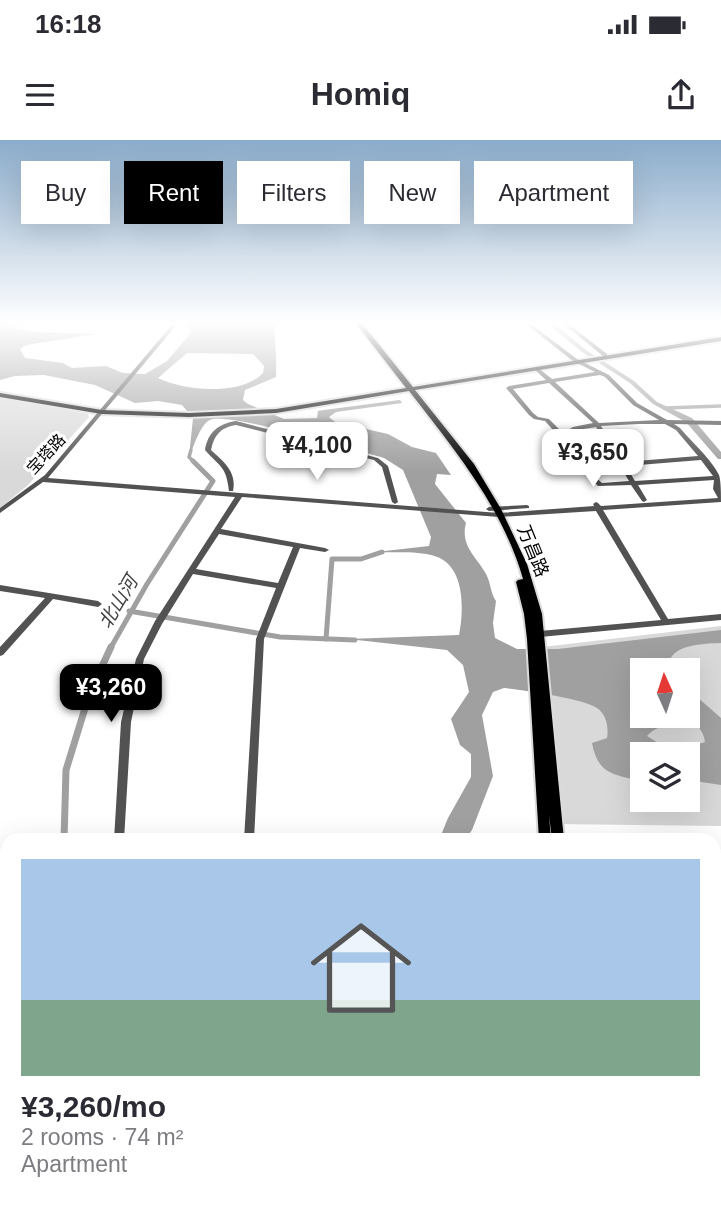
<!DOCTYPE html>
<meta charset="utf-8">
<style>
:root{--surface:#fff;--page:#f2f2f3;--text:#2b2b33;--muted:#7c7c81;--line:#e1e1e2;--accent:#000}
body{margin:0;font-family:Arial,"Noto Sans SC",sans-serif;background:var(--page);color:var(--text);height:100vh;display:flex;flex-direction:column;font-size:26px;white-space:nowrap}
*{box-sizing:border-box;margin:0}
p{font-size:23px;color:var(--muted)}
.icon{flex:none;width:38px;height:38px;fill:none;stroke:currentColor;stroke-width:2;stroke-linecap:round;stroke-linejoin:round}
.map{position:relative;flex:1;overflow:hidden}
.drawer{position:absolute;left:0px;top:693px;width:721px;height:385px;display:flex;flex-direction:column;background:var(--surface);border-radius:21px 21px 0 0;box-shadow:0 7px 28px #0002}
.drawer>*{flex:none}
.hud{position:absolute;left:21px;top:21px;width:679px;height:63px;display:flex;gap:14px}
.needle{width:46px;rotate:357deg}
.controls{position:absolute;left:630px;top:518px;display:grid;gap:14px}
.controls a{display:grid;place-items:center;width:70px;height:70px;border-radius:0px;background:var(--surface);box-shadow:0 7px 28px #0002;font-size:35px}
.price{position:absolute;translate:-50% -60px;padding:0 16px;border-radius:14px;background:#fff;color:#222;font-size:23px;line-height:46px;filter:drop-shadow(0 2px 4px #0008)}
.price::after{content:'';position:absolute;left:50%;top:42px;width:21px;height:16px;margin-left:-10px;background:inherit;clip-path:polygon(0 0,100% 0,50% 100%)}
.price.on{background:var(--accent);color:#fff}
ul{padding:0;list-style:none}
li{display:grid;align-content:center;gap:14px;height:371px;padding:0 21px}
li+li{border-top:2px solid var(--line)}
li span{display:grid;place-items:center;height:217px;border-radius:0px;color:#555}
li>.icon{margin-inline-start:auto}
span .icon{width:126px;height:126px;fill:#fffc;stroke-width:1}
li b{font-size:30px}
.chip{padding:0 24px;border-radius:0px;background:var(--surface);box-shadow:0 7px 28px #0002;font-size:24px;line-height:63px}
.chip.on{background:var(--accent);color:#fff}
.status{display:flex;justify-content:space-between;align-items:center;height:49px;padding:0 35px;background:var(--surface);direction:ltr}
.status svg{height:19px;fill:currentColor}
header{display:flex;justify-content:space-between;align-items:center;height:91px;padding:0 21px;background:var(--surface);font-size:32px;font-weight:700}
.map>svg:first-child{display:block}
.green{fill:#d9d9d9;fill-rule:evenodd}
.water{fill:#a0a0a0;fill-rule:evenodd}
.lines{fill:none;stroke-linecap:round;stroke-linejoin:round}
.canal-far3{stroke:#a0a0a0;stroke-width:3.5}
.canal-far2{stroke:#a0a0a0;stroke-width:5}
.canal-far1{stroke:#a0a0a0;stroke-width:7}
.canal{stroke:#a0a0a0;stroke-width:9}
.river{fill:#a0a0a0;fill-rule:evenodd}
.major-casing{stroke:#dbdbdb;stroke-width:4}
.highway-casing{stroke:#dbdbdb;stroke-width:4}
.minor{fill:#525252;fill-rule:evenodd}
.major{fill:#000;fill-rule:evenodd}
.highway{fill:#000;fill-rule:evenodd}
.labels{text-anchor:middle;dominant-baseline:central;stroke-width:6;stroke-linejoin:round;paint-order:stroke}
.far-street-label{font-size:16px;fill:#000;stroke:#fff}
.street-label{font-size:18px;fill:#000;stroke:#fff}
.water-label{font-size:19px;font-style:italic;fill:#414141;stroke:#fff}
</style>
<div class="status"><b>16:18</b><svg viewBox="0 0 49 12"><path d="M0 12V9h3v3zM5 12V6h3v6zM10 12V3h3v9zM15 12V0h3v12zM26 1h20v11H26zM47 4h2v5h-2z"/></svg></div>
<header><svg class="icon" aria-label="menu" viewBox="0 0 24 24"><path d="M4 6h16M4 12h16M4 18h16"/></svg>Homiq<svg class="icon" aria-label="share" viewBox="0 0 24 24"><path d="M12 15V3M7 8l5-5 5 5M5 13v7h14v-7"/></svg></header>
<div class="map">
<svg width="721" height="1078" viewBox="0 0 721 1078">
<rect width="100%" height="100%" fill="#fff"/>
<g class="green">
<path d="M0,257L88,274L89,277L28,345L0,368Z"/>
<path d="M721,486V686L553,684L534,508ZM642,530H688V576H642ZM642,614H688V660H642Z"/>
</g>
<path class="water" d="M31,181H51L11,187L35,192L96,194L26,205L20,209L25,218L63,223L72,228L106,226L123,233L145,234L167,221L189,195L192,191L185,186L186,183L267,181L274,183C275,202 277,219 276,237L245,250L243,260L248,264L284,279L317,278L318,271L324,270L400,260L402,263L336,272L329,277L335,282L388,294L412,307L436,313L451,335L437,334L435,344L466,383C460,406 476,416 486,434C491,443 490,452 496,461L493,483L495,498L517,509H558L721,490V503C701,504 667,504 668,530H642V555L634,562L642,570V576H688V549L721,578V645L688,640V614H642L640,641C614,634 598,635 592,603L607,598C609,587 606,574 597,568C585,559 522,550 504,548L493,552L482,575L493,636L472,690L465,700H439L448,678L471,637V614L460,605L451,579L469,552L463,525L447,510L348,499L459,495C464,470 466,422 431,415C414,411 394,413 376,412L429,406L431,397L403,330L384,318C359,311 225,271 210,280C200,285 194,306 189,317L193,278L182,265L158,261L135,263L95,245L44,235L15,236L0,240V183ZM187,213L253,214L264,226L263,233C241,256 184,251 158,238ZM682,579C694,578 704,591 705,602C698,605 670,608 663,605C658,603 652,599 647,596C656,585 668,586 682,586Z"/>
<g class="lines">
<g class="canal-far3">
<path d="M665,268L721,266"/>
<path d="M191,310L189,317L195,323"/>
</g>
<g class="canal-far2">
<path d="M129,471L280,497L355,500"/>
<path d="M326,499L332,419H361L382,412"/>
<path d="M110,509L147,444L213,341L193,321"/>
</g>
<path class="canal-far1" d="M64,700L66,630L90,552L111,507"/>
<g class="canal">
<path d="M520,1071L537,1078"/>
<path d="M33,1078L35,1071"/>
</g>
<path class="river" d="M544,181H551L586,210L634,241L657,262L692,278L721,312V319H718L686,282L653,264L630,243L582,212Z"/>
<g class="major-casing">
<g id="major">
<path d="M354,181H360L413,247L721,197V201L415,250L474,324L501,369L527,424L542,474L564,700H552L549,675L551,700H539L527,499L524,474L516,442L518,440L523,439C503,368 454,309 409,251L276,273L189,277L102,274L0,257V253L102,270L189,273L276,269L406,248Z"/>
<rect x="555" y="1071" width="27" height="7"/>
</g>
</g>
<g class="highway-casing">
<g id="highway">
<path d="M0,757L7,759V786L0,785Z"/>
<path d="M714,864L721,865V883L714,882Z"/>
<path d="M714,884L721,885V903L714,902Z"/>
</g>
</g>
<g class="minor">
<path d="M175,181H180L48,338L499,373L594,366L593,364L596,362L598,363L601,366L718,358L713,349L714,340L638,345L647,360L644,362L642,361L631,345L598,346L569,318L565,310L562,300L545,281L534,279L529,275L506,248L509,246L546,240L535,230L534,229L537,227L552,239L595,232L573,221L522,181H527L577,219L609,235L637,263L667,280L721,281V285L674,284L680,288C691,301 712,320 719,335C721,341 721,355 721,362L603,370L668,479L721,474V480L540,497L537,496L536,494L537,492L540,491L661,480L596,371L499,377L242,357L221,389L325,408L329,410L325,412L300,408L264,499L254,700H244L256,499L276,448L193,434L162,484L144,519L131,582L124,700H114L121,582L136,519L155,481L235,357L43,342L0,373V368L45,335ZM600,235L605,237L633,265L659,280L599,283L555,242ZM549,243L593,283L573,287L563,293L549,279L538,277L533,273L513,249ZM639,284H665L676,290L698,316L624,322L601,286ZM596,287L618,322L582,325C574,316 569,307 568,295L577,290ZM701,320L713,336L635,341L626,326ZM620,326L629,341L602,343L586,329ZM219,394L293,407L278,443L196,429Z"/>
<path d="M560,181H565L607,214V216H603Z"/>
<path d="M236,281L378,318L388,326L398,362L395,364L392,362L382,327L374,320L236,285C221,287 214,295 211,310C224,322 237,332 233,351H229C226,326 221,328 205,310C208,292 218,284 236,281Z"/>
<path d="M527,365L529,366V368L489,371L486,369L489,367Z"/>
<path d="M0,445L98,461L102,464L98,467L53,459L3,515L0,516V507L45,458L0,451Z"/>
<path d="M7,942V993L5,999L0,1001V951L2,944Z"/>
<path d="M77,1071H91L90,1078H76Z"/>
</g>
<use href="#major" class="major"/>
<use href="#highway" class="highway"/>
</g>
<linearGradient id="sky" x2="0" y2="1"><stop stop-color="#8baccb"/><stop offset="0.55" stop-color="#fff"/><stop offset="1" stop-color="#fff" stop-opacity="0"/></linearGradient>
<rect width="721" height="332" fill="url(#sky)"/>
<g class="labels">
<g class="far-street-label">
<text transform="translate(46 314) rotate(-47)">宝塔路</text>
</g>
<g class="street-label">
<text transform="translate(533 411) rotate(68)">万昌路</text>
</g>
<g class="water-label">
<text transform="translate(118 462) rotate(-59)">北山河</text>
</g>
</g>
</svg>
<div class="controls">
<a><svg class="needle" viewBox="-14 -14 28 28"><path d="M0-13l5 13h-10z" fill="#e53935"/><path d="M0 13l5-13h-10z" fill="#7c7c81"/></svg></a>
<a><svg class="icon" aria-label="layers" viewBox="0 0 24 24"><path d="M12 4l9 5-9 5-9-5zM3 14l9 5 9-5"/></svg></a>
</div>
<b class="price" style="left:317px;top:342px">¥4,100</b>
<b class="price" style="left:593px;top:349px">¥3,650</b>
<b class="price on" style="left:111px;top:584px">¥3,260</b>
<div class="hud">
<a class="chip">Buy</a>
<a class="chip on">Rent</a>
<a class="chip">Filters</a>
<a class="chip">New</a>
<a class="chip">Apartment</a>
</div>
<section class="drawer">
<ul>
<li><span style="background:linear-gradient(#a9c7e8 65%,#7fa58c 0)"><svg class="icon" aria-label="home" viewBox="0 0 24 24"><path d="M3 11l9-7 9 7M6 9v11h12V9"/></svg></span><div><b>¥3,260/mo</b><p>2 rooms · 74 m²</p><p>Apartment</p></div></li>
</ul>
</section>
</div>
